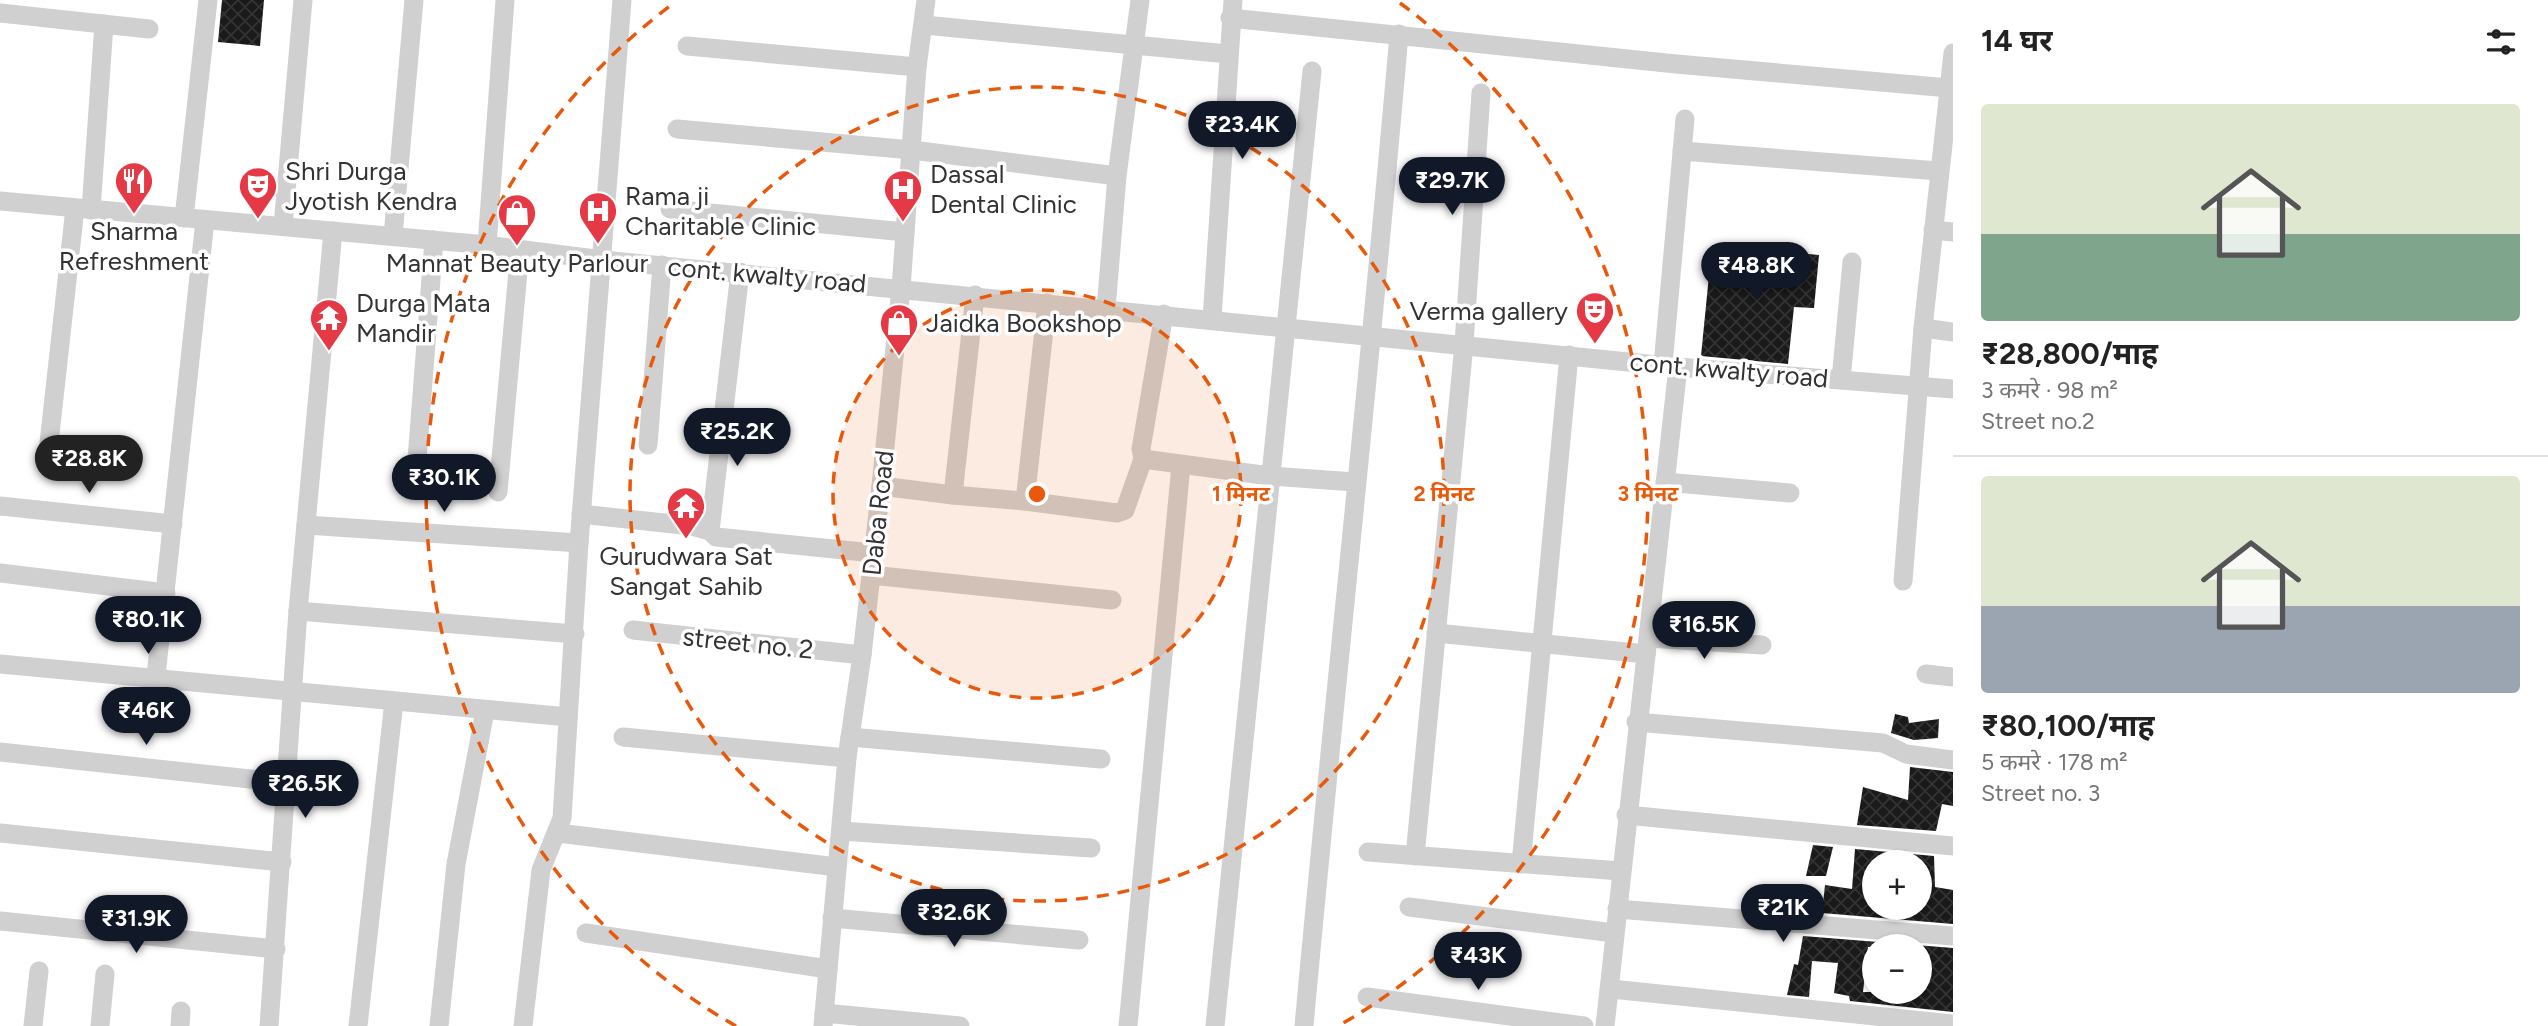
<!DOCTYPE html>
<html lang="hi">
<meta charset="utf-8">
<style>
:root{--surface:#fff;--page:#f2f2f2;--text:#222;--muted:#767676;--line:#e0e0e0;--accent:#111827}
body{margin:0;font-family:Figtree,"Noto Sans Devanagari",sans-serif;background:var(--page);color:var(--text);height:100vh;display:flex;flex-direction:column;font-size:26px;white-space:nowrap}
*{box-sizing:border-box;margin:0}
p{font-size:23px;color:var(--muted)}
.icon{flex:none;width:38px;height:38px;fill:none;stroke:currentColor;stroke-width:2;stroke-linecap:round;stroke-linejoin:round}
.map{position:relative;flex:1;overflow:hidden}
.sheet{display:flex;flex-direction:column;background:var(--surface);width:595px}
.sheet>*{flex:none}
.fabs{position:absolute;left:1862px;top:850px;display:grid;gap:14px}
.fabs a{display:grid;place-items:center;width:70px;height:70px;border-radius:50%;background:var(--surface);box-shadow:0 2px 5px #0004;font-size:35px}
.price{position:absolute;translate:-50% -60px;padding:0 16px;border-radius:24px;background:var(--accent);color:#fff;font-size:23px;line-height:46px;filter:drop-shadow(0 2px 4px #0008)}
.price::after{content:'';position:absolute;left:50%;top:42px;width:21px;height:16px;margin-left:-10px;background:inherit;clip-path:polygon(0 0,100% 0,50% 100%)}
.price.on{background:#222;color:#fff}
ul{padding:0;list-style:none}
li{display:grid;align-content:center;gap:14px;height:371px;padding:0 28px}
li+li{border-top:2px solid var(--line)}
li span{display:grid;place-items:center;height:217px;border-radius:7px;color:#555}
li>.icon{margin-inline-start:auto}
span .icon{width:126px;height:126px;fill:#fffc;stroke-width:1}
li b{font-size:30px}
h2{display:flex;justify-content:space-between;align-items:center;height:84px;padding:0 28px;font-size:30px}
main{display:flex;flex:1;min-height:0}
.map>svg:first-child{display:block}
.building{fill:url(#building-cross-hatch);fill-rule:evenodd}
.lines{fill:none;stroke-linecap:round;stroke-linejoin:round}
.street{stroke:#d0d0d0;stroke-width:19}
.ring{fill:none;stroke:#e8590c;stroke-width:3.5;stroke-dasharray:12 9}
.labels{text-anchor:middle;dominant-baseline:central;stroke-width:7;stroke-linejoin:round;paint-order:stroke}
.poi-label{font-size:26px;fill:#333;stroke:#fff;text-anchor:start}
.street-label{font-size:26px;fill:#333;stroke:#fff}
.centre{fill:#e8590c;stroke:#fff;stroke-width:3.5}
.ring-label{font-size:21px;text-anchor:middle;font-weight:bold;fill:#e8590c;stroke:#fff;stroke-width:7;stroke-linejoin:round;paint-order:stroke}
</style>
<main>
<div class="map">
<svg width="1953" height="1026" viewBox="0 0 1953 1026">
<defs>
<pattern id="building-cross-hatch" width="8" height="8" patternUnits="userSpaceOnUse" patternTransform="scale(1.75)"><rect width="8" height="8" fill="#1a1a1a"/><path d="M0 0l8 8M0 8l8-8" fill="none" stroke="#333"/></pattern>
</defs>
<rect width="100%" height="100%" fill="#fff"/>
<g class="building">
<path d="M222,0H264L260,46L218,42Z"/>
<path d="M1712,245L1819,255L1814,308L1794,307L1788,364L1701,356Z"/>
<path d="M1895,714L1908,717L1909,723L1939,719L1938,738L1914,740L1891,733Z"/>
<path d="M1910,767L1953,772V806L1942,804L1936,831L1857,825L1863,787L1908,800Z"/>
<path d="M1813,845L1833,847L1826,876H1806Z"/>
<path d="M1855,849L1934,856L1935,887L1953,890V924L1822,913L1825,885L1852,889ZM1872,863H1920V908H1874V887L1869,886Z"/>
<path d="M1803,936L1953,948V1012L1850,1001L1849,996L1834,993L1838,963L1812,961L1809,997L1787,995L1794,964L1798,965ZM1868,947H1920V992H1863Z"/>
</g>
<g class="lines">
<g class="street">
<path d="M0,13L149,29"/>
<path d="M1230,18L1676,64L1949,88"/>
<path d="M924,25L1228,54"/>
<path d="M687,46L917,67"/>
<path d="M677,129L912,150L1117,176"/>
<path d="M1682,151L1939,171"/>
<path d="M0,201L487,245L603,260L1678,367L1953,389"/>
<path d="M670,209L905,232"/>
<path d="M91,210L104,24"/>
<path d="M184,218L208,0"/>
<path d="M283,226L303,0"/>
<path d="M1933,230L1953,232"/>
<path d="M333,231L298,611L575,634"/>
<path d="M393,236L414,0"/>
<path d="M487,245L505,0"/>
<path d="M740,272L710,531L716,537L873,553"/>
<path d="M1106,309L1117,176L1140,0"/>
<path d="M1212,319L1233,0"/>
<path d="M1923,328L1953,332"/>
<path d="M1663,365L1685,119"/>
<path d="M1841,380L1852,262"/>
<path d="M648,445L662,265"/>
<path d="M48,452L75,208"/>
<path d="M1143,459L1270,476L1355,482"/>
<path d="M1665,482L1790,493"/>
<path d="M415,485L434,240"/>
<path d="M881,486L953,495L975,295"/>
<path d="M498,492L520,249"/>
<path d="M953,495L1025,501L1047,303"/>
<path d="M1025,501L1117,513L1125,510L1143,459L1141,449L1164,314"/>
<path d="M0,506L173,524"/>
<path d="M581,514L692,526L710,531"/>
<path d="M306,525L579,543"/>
<path d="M0,573L166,593"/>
<path d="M871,575L1112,600"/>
<path d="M1903,581L1923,328L1953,53"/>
<path d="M633,630L862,655"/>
<path d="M1436,633L1646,654"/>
<path d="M1648,638L1762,645"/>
<path d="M0,664L568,717"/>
<path d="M1926,674L1953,677"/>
<path d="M156,676L205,220"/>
<path d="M1636,722L1883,743L1906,754L1953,760"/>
<path d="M623,737L847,758"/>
<path d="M850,737L1101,759"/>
<path d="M0,752L287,783"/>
<path d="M1626,815L1953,846"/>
<path d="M841,831L1091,848"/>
<path d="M0,833L282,862"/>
<path d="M558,833L837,867"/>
<path d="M1368,852L1621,871"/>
<path d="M1415,856L1464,344L1481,93"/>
<path d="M1521,864L1569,355"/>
<path d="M1409,907L1614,933"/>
<path d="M1617,909L1953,936"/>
<path d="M832,918L1079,940"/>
<path d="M0,921L276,949"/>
<path d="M586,933L828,969"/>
<path d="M1611,989L1953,1024"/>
<path d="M1367,997L1584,1026"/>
<path d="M824,1013L960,1026"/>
<path d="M33,1026L39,971"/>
<path d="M100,1026L105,974"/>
<path d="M180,1026L181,1011"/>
<path d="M269,1026L298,611"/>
<path d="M358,1026L394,701"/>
<path d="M439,1026L456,864L485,711"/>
<path d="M523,1026L541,870L562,818L579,543L622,0"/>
<path d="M823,1026L847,758L862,655L881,486L901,288L917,67L926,0"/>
<path d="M1128,1026L1181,465"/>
<path d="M1215,1026L1312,71"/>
<path d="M1304,1026C1334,695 1371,365 1399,34"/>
<path d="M1605,1026L1678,367"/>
</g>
</g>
<circle cx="1037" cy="494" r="204" fill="#e8590c" fill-opacity=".12"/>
<g class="ring">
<circle cx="1037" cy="494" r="204"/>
<circle cx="1037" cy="494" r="407"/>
<path d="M736 1026A611 611 0 0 1 674 3M1400 3A611 611 0 0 1 1338 1026"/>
</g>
<defs>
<g id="restaurant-pin" transform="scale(2.0125)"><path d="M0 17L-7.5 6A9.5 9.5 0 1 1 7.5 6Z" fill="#e63946" stroke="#fff"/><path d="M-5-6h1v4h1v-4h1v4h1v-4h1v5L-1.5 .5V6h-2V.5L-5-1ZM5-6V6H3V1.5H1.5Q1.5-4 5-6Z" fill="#fff"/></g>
<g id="theatre-pin" transform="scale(2.0125)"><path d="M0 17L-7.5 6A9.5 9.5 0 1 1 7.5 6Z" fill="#e63946" stroke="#fff"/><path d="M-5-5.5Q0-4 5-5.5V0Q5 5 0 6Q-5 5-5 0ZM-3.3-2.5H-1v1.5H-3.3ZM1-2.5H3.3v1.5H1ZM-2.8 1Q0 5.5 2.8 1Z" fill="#fff"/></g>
<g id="hospital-pin" transform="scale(2.0125)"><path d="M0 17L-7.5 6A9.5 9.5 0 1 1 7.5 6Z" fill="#e63946" stroke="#fff"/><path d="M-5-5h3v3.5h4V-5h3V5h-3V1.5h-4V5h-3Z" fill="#fff"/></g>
<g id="shop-pin" transform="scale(2.0125)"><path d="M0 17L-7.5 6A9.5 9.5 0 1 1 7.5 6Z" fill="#e63946" stroke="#fff"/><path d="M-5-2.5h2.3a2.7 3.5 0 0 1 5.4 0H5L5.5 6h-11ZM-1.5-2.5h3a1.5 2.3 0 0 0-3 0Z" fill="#fff"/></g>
<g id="temple-pin" transform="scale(2.0125)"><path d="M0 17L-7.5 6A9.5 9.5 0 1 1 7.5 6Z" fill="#e63946" stroke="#fff"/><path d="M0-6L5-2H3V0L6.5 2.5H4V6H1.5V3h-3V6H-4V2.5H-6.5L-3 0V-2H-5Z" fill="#fff"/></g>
</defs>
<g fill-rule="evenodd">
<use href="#restaurant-pin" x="134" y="181"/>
<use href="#theatre-pin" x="258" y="186"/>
<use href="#hospital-pin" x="903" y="189"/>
<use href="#hospital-pin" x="598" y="211"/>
<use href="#shop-pin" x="517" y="213"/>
<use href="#theatre-pin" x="1595" y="311"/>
<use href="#temple-pin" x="329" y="318"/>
<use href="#shop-pin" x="899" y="323"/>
<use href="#temple-pin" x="686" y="506"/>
</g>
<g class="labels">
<g class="poi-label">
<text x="285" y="171">Shri Durga<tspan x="285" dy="30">Jyotish Kendra</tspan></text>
<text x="930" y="174">Dassal<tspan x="930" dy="30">Dental Clinic</tspan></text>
<text x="625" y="196">Rama ji<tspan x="625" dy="30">Charitable Clinic</tspan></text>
<text x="134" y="231" text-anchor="middle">Sharma<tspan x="134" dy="30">Refreshment</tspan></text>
<text x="517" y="263" text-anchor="middle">Mannat Beauty Parlour</text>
<text x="356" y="303">Durga Mata<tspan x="356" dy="30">Mandir</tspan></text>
<text x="1568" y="311" text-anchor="end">Verma gallery</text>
<text x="926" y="323">Jaidka Bookshop</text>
<text x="686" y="556" text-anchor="middle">Gurudwara Sat<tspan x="686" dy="30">Sangat Sahib</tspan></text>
</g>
<g class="street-label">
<text transform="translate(767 275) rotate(5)">cont. kwalty road</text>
<text transform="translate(1729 370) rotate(5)">cont. kwalty road</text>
<text transform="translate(878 513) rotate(-84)">Daba Road</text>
<text transform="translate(748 643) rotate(6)">street no. 2</text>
</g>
</g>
<circle cx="1037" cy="494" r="10" class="centre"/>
<g class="ring-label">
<text x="1241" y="501">1 मिनट</text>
<text x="1444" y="501">2 मिनट</text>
<text x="1648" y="501">3 मिनट</text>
</g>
</svg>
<div class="fabs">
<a>+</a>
<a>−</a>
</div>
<b class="price" style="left:1242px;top:161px">₹23.4K</b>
<b class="price" style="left:1452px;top:217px">₹29.7K</b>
<b class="price" style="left:1756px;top:302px">₹48.8K</b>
<b class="price" style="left:737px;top:468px">₹25.2K</b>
<b class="price on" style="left:89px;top:495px">₹28.8K</b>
<b class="price" style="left:444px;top:514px">₹30.1K</b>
<b class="price" style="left:148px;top:656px">₹80.1K</b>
<b class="price" style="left:1704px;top:661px">₹16.5K</b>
<b class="price" style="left:146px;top:747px">₹46K</b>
<b class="price" style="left:305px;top:820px">₹26.5K</b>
<b class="price" style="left:1783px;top:944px">₹21K</b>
<b class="price" style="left:954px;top:949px">₹32.6K</b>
<b class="price" style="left:136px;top:955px">₹31.9K</b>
<b class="price" style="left:1478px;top:992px">₹43K</b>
</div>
<section class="sheet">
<h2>14 घर<svg class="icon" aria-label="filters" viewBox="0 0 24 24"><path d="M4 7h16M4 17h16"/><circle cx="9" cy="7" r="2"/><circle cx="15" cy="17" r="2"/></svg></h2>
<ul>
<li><span style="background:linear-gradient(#dfe7d0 60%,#7fa58c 0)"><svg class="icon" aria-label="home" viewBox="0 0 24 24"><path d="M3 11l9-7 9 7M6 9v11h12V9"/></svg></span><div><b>₹28,800/माह</b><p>3 कमरे · 98 m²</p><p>Street no.2</p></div></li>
<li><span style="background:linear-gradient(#dfe7d0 60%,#9aa5b1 0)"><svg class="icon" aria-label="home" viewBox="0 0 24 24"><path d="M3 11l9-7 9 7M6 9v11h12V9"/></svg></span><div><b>₹80,100/माह</b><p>5 कमरे · 178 m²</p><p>Street no. 3</p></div></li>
</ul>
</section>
</main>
